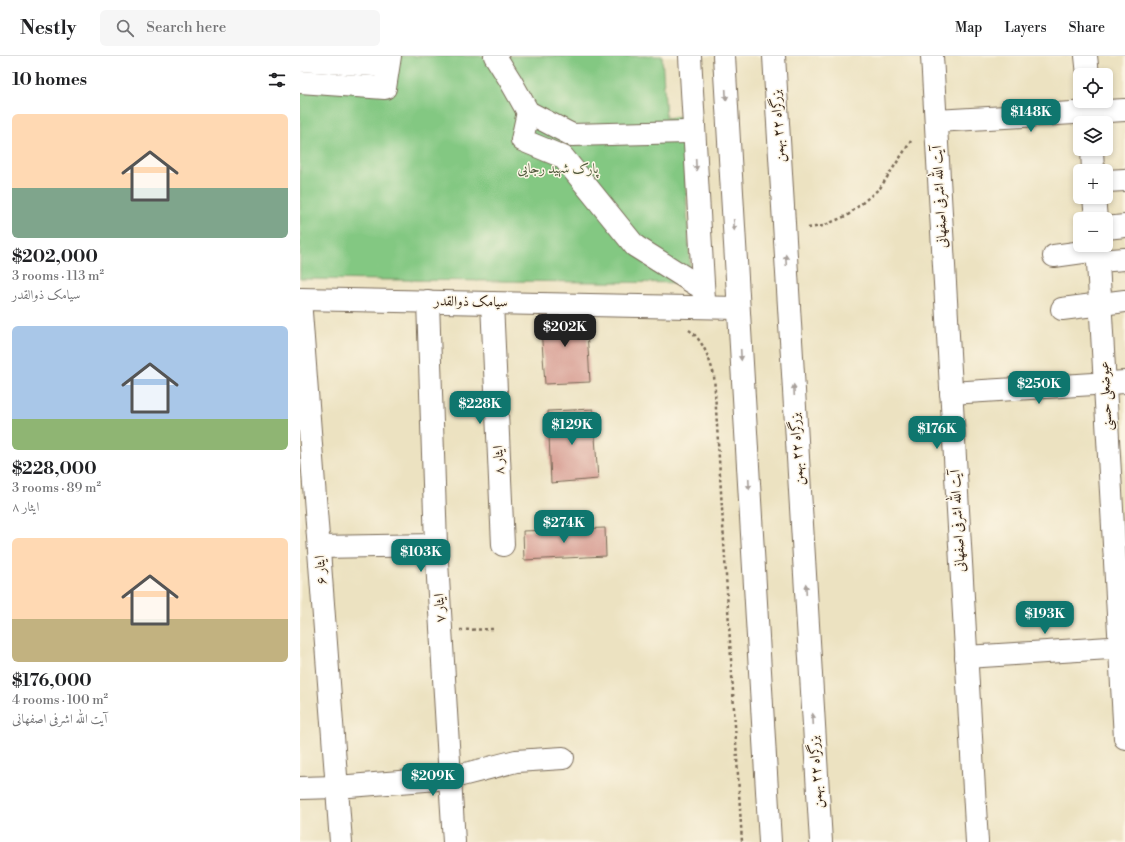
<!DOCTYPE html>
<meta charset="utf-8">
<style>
:root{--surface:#fff;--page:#f6f6f6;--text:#202124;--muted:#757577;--line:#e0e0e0;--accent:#0f766e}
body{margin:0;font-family:"Libre Bodoni",Amiri,serif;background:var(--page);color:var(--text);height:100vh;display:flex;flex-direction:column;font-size:15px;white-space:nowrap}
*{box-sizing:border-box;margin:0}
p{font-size:13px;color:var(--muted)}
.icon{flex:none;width:22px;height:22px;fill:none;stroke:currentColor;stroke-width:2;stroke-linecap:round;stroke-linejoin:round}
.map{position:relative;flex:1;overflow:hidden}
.side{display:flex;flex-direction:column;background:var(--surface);width:300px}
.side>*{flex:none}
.fabs{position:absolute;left:773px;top:12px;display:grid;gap:8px}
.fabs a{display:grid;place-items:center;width:40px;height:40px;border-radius:6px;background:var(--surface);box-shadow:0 2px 6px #0003;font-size:20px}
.price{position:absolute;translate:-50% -34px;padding:0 9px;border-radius:8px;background:var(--accent);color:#fff;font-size:13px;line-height:26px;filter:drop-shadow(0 1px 2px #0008)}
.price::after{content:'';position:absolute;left:50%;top:24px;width:12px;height:9px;margin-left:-6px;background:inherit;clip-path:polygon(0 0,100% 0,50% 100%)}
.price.active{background:#222;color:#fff}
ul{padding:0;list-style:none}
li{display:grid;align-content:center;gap:8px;height:212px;padding:0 12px}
li span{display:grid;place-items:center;height:124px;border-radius:6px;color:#555}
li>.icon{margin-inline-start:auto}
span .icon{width:72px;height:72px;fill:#fffc;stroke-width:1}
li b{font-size:17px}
h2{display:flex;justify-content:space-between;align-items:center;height:48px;padding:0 12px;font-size:17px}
header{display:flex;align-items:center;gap:24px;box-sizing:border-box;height:56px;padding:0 20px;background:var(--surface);border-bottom:1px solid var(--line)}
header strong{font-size:19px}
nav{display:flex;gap:22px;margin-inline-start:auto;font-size:14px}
.search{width:280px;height:36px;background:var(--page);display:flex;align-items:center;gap:10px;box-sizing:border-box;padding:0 14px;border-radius:6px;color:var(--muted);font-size:15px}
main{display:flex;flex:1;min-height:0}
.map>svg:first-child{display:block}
.green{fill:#83c882;stroke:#5f7950}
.building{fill:#d4968c}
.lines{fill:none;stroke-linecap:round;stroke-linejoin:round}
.minor-casing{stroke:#796a57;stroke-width:24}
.major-casing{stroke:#796a57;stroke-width:24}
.highway-casing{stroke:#796a57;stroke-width:24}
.path{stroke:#796a57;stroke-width:2.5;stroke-dasharray:3 3;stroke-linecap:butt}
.minor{stroke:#fff;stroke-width:22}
.major{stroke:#fff;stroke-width:22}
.highway{stroke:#fff;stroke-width:22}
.oneway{fill:#a79f9a}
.labels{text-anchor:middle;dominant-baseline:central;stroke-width:3;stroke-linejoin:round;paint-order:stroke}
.street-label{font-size:14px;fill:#3b2a1e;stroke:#fcf5e5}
.park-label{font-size:14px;fill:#51593c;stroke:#fcf5e5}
</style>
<header>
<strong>Nestly</strong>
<div class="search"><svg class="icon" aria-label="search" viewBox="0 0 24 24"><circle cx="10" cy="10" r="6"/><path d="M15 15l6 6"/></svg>Search here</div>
<nav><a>Map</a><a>Layers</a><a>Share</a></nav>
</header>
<main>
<section class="side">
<h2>10 homes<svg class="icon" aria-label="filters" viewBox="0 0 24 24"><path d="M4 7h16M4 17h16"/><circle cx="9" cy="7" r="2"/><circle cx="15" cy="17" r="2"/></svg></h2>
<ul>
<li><span style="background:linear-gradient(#ffd9b3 60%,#7fa58c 0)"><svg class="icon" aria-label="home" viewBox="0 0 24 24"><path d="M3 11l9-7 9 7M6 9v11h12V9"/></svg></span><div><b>$202,000</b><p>3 rooms · 113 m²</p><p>سیامک ذوالقدر</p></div></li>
<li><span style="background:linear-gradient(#a9c7e8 75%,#8fb573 0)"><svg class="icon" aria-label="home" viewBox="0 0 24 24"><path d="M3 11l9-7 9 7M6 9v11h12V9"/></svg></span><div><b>$228,000</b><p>3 rooms · 89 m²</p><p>ایثار ۸</p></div></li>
<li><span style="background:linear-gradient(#ffd9b3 65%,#c2b280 0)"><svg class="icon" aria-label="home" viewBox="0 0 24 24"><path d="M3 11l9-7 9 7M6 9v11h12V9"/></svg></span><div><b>$176,000</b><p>4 rooms · 100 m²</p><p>آیت الله اشرفی اصفهانی</p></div></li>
</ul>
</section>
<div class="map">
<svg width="825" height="786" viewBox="0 0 825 786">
<rect width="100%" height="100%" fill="#fcf5e5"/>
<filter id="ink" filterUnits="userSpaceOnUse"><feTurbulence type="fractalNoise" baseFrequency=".025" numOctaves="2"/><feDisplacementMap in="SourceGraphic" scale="8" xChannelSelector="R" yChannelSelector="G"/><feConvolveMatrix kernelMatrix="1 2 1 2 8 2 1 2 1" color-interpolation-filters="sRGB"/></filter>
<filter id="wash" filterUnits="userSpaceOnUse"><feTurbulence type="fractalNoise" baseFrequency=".012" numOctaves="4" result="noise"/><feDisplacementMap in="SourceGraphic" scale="16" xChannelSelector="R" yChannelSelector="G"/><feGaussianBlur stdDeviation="0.9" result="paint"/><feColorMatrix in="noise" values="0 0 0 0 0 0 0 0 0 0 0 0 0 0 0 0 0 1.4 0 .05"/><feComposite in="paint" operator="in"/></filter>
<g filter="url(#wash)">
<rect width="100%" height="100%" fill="#ece2c1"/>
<path class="green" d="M0,0H362L366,62L382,60L391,227L0,223Z"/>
<g id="blocks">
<g class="building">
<path d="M286,257L290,326L245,328L240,258Z"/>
<path d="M293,353L298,423L251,427L248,355Z"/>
<path d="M305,472L306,500L224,504L223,475Z"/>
</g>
</g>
</g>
<g filter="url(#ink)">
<use href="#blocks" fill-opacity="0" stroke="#796a57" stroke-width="1"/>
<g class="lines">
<g class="minor-casing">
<g id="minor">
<path d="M195,0L210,24L228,56L272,79L387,76"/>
<path d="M390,0L404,244"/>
<path d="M786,0L788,19"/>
<path d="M0,4L88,10"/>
<path d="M0,26L85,32L90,0"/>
<path d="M228,56L222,84L263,101L335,190L397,229"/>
<path d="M636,65L825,54"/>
<path d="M792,93L793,115"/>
<path d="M806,125L825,124"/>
<path d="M794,141L796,163"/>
<path d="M806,172L825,170"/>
<path d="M797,189L825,682"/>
<path d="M754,200L797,194"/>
<path d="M798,205L825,203"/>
<path d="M0,243L41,786"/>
<path d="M0,243L438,252"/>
<path d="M128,245L136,489L150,722L154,786"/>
<path d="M192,247L203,489"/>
<path d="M762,253L825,245"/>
<path d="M651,337L825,326"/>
<path d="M19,491L136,489"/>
<path d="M666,601L825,591"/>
<path d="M0,732L37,731L150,722L216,705L263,702"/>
</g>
</g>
<g class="major-casing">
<path id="major" d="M632,0L677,786"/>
</g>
<g class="highway-casing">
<g id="highway">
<path d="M424,0L470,786"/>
<path d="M474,0L521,786"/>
</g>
</g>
<g class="path">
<path d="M508,172L523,170L548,159L580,132L611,85"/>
<path d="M389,274C403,284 409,302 414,319L442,786"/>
<path d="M160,574L194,573"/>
</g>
<use href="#minor" class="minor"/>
<use href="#major" class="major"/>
<use href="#highway" class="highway"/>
</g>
<defs><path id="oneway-solid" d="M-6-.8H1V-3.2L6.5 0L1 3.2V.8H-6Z"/></defs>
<g class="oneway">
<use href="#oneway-solid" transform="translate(426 39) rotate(87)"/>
<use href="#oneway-solid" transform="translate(396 109) rotate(87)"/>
<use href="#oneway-solid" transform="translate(434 169) rotate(87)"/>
<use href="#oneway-solid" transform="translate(486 204) rotate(-93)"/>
<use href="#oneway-solid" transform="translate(441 299) rotate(87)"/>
<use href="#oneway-solid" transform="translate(494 334) rotate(-93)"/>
<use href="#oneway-solid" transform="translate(449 428) rotate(87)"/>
<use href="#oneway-solid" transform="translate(506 533) rotate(-93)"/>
<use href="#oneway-solid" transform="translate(513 663) rotate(-93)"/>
</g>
</g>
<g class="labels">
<g class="street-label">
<text transform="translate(478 70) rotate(-93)">بزرگراه ۲۲ بهمن</text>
<text transform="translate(640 141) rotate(-93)">آیت الله اشرفی اصفهانی</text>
<text transform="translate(171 246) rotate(1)">سیامک ذوالقدر</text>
<text transform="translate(806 340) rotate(-93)">عیوضعلی حسنی</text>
<text transform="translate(497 393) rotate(-93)">بزرگراه ۲۲ بهمن</text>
<text transform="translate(199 404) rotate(-93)">ایثار ۸</text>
<text transform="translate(658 465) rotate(-93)">آیت الله اشرفی اصفهانی</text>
<text transform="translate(21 514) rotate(-94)">ایثار ۶</text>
<text transform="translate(140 552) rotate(-93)">ایثار ۷</text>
<text transform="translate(516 716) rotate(-93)">بزرگراه ۲۲ بهمن</text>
</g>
<g class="park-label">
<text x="258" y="113">پارک شهید رجایی</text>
</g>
</g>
</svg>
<div class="fabs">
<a><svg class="icon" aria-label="locate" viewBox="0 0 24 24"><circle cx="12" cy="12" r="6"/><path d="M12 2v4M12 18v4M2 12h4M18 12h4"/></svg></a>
<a><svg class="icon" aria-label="layers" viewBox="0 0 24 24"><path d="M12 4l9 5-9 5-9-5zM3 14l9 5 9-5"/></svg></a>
<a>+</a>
<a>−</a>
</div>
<b class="price" style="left:731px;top:77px">$148K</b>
<b class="price active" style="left:265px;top:292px">$202K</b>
<b class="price" style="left:739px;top:349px">$250K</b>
<b class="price" style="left:180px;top:369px">$228K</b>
<b class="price" style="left:272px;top:390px">$129K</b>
<b class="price" style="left:637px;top:394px">$176K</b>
<b class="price" style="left:264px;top:488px">$274K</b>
<b class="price" style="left:121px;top:517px">$103K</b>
<b class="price" style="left:745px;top:579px">$193K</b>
<b class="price" style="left:133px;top:741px">$209K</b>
</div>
</main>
